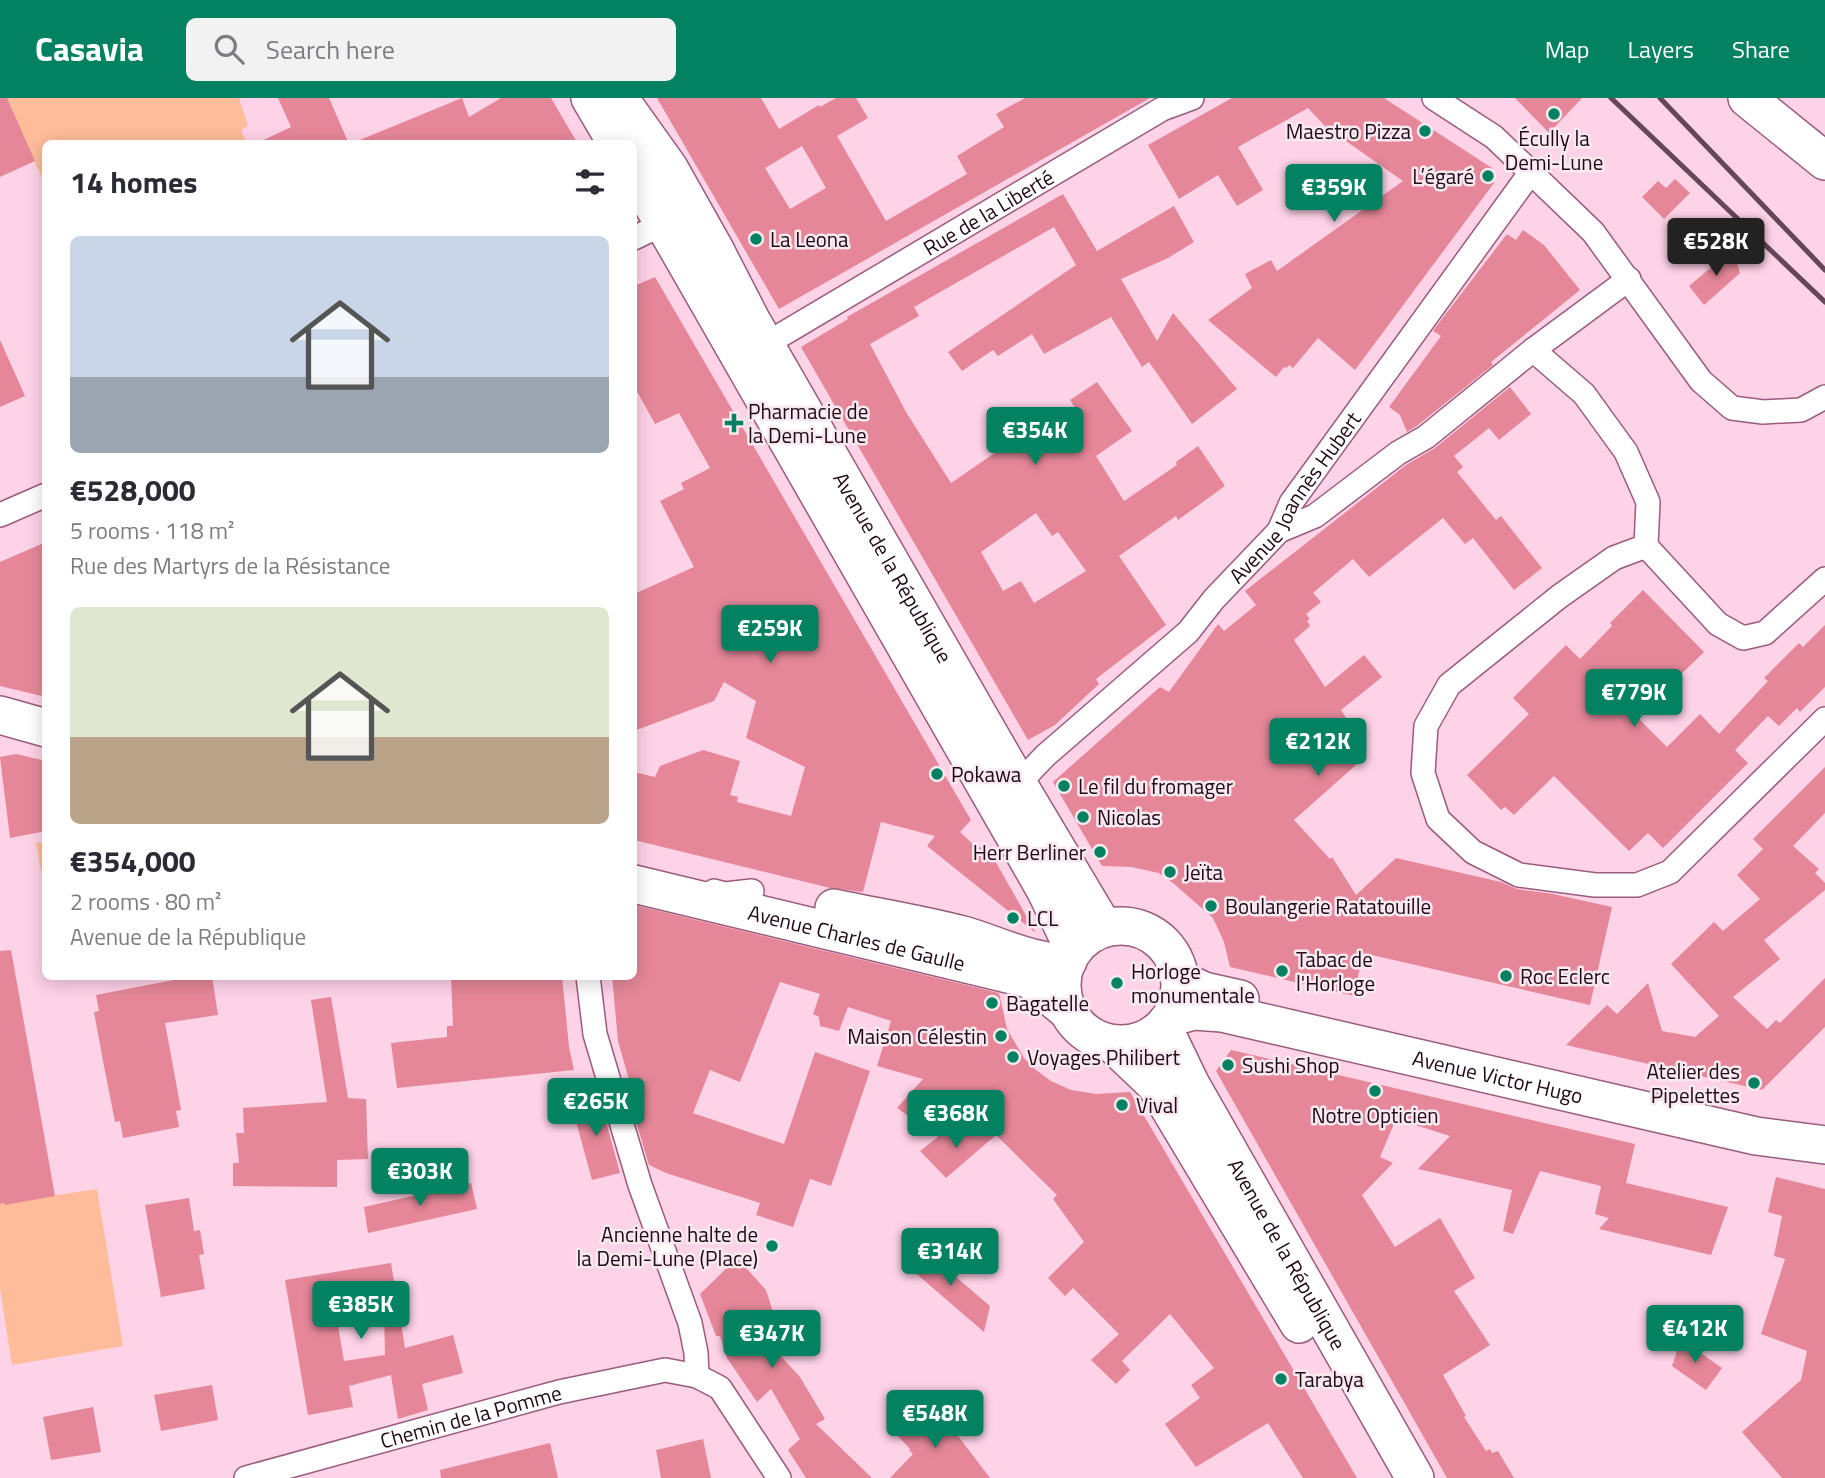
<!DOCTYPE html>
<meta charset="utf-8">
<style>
:root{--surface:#fff;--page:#f2f2f3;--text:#2b2b33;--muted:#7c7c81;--accent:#038262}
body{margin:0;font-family:"Titillium Web",sans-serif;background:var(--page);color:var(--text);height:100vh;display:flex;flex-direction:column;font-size:26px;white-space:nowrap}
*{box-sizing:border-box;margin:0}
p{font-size:23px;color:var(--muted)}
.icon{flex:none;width:38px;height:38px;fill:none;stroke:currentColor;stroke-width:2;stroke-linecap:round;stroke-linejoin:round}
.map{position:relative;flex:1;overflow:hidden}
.side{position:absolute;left:42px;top:42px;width:595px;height:840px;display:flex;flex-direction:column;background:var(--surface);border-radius:10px;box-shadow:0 4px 18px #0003}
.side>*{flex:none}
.price{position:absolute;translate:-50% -60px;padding:0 16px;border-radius:7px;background:var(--accent);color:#fff;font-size:23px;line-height:46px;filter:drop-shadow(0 2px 4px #0008)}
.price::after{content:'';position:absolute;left:50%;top:42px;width:21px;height:16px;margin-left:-10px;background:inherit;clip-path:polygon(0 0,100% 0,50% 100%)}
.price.selected{background:#222;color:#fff}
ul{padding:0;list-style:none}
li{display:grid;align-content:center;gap:14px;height:371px;padding:0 28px}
li span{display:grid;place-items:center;height:217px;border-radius:10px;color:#555}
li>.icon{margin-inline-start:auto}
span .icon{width:126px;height:126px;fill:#fffc;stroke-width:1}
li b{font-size:30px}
h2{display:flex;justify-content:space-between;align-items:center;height:84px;padding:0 28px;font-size:30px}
header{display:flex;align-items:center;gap:42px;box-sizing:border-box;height:98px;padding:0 35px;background:var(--accent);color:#fff}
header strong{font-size:33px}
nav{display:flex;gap:38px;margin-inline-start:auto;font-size:24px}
.search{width:490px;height:63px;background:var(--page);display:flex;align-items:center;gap:18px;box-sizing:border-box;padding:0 24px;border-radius:10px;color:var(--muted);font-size:26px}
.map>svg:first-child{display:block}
.green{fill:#febc9a}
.building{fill:#e58799;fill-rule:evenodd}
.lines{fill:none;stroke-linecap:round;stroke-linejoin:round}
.street-casing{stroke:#9b5b7c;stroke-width:26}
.primary-casing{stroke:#9b5b7c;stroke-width:40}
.street{stroke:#fff;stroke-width:23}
.primary{stroke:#fff;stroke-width:37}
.rail{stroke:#664757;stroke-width:5}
.poi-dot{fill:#038262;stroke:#f8e9f0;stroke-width:2.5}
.labels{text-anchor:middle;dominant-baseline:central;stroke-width:5;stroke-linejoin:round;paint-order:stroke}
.poi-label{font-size:21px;fill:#210816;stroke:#f8e9f0;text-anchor:start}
.street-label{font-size:21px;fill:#210816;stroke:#f8e9f0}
</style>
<header>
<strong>Casavia</strong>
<div class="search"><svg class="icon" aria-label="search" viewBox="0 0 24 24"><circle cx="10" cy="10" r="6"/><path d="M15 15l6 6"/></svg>Search here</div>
<nav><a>Map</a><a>Layers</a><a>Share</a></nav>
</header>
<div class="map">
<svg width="1825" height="1380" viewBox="0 0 1825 1380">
<rect width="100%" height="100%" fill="#fed2e7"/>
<g class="green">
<path d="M7,0H239L248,28L241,32L247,45L46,46L45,87Z"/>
<path d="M36,744L45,746V797Z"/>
<path d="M97,1091L123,1248L12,1267L0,1190V1106Z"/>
</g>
<g class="building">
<path d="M0,0H7L35,63L0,79Z"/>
<path d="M278,0H329L349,46H255L291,29Z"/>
<path d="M462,0L469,19L501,0H551L578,46H350Z"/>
<path d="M657,0H761L779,31L819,7L820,9L836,0H856L868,20L837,38L886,123L967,76L957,58L1004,29L996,16L1025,0H1150L779,211ZM802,48L826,90L790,111L765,70Z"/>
<path d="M1232,0H1384L1492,70L1494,85L1355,272L1318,240L1293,270L1289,267L1287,270L1284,269L1276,279L1208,222L1252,190L1245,176L1271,162L1277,173L1403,83L1343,41L1340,44L1308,10L1238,49L1263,92L1237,108L1218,77L1179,101L1148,47Z"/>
<path d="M1515,0H1582L1549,35Z"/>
<path d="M1675,81L1690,95L1664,121L1642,99L1658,83L1666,90Z"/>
<path d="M1063,96L1097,153L1174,108L1194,144L1168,160L1121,181L1157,243L1173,215L1237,291L1192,326L1149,264L1142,269L1111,219L1044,256L1032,236L998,258L993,252L962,273L948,254L1076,167L1054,129L914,209L919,218L870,246L906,314L951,385L1028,332L1036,344L1078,314L1070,302L1097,284L1132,333L1096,358L1124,403L1177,367L1176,364L1198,348L1225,388L1178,422L1176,418L1119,458L1166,527L1096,581L1099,586L1055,627L1028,642L801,249L848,221L847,219ZM1036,415L1052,438L1058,434L1086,473L1034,505L1021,483L1003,493L981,454Z"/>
<path d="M1523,132L1544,147L1580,192L1491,264L1493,267L1418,327L1407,334L1400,317L1389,309L1441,238L1433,233L1435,230L1507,136L1516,142Z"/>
<path d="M1733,151L1740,175L1704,207L1689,188Z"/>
<path d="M655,179L971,722L960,734L978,751L985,745L1036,835L927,748L935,738L881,724L863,794L830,790L634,742V674L655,679L660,668L703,652L740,663L730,697L738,699L737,704L791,718L805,669L746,640L756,603L724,584L714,603L634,633V496L694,469L660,403L684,391L681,385L710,370L679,315L655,326L634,288V188Z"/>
<path d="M0,242L25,298L0,309Z"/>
<path d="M1510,289L1531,316L1499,342L1489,330L1454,358L1463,369L1457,374L1496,422L1501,418L1542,470L1514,492L1473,440L1465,446L1443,420L1369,479L1353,461L1313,495L1321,504L1306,516L1310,521L1307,523L1310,528L1294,542L1325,589L1364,557L1382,579L1341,612L1346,620L1340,625L1366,658L1294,722L1330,761L1332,759L1356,797L1396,760L1501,784L1517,791L1553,796L1612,809L1590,907L1363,855L1354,898L1230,869L1224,844L1213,820L1173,785L1159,775L1131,769L1102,768L1053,684L1160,589L1169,594L1218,526L1224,533L1256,507L1245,493L1406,367L1435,350Z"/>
<path d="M46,444V599L0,588V464Z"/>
<path d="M1643,492L1704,554L1670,587L1667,584L1633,615L1667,649L1700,616L1719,636L1768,583L1764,580L1799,545L1803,549L1825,527V589L1800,614L1797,610L1779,628L1768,618L1735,652L1748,665L1663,750L1648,735L1629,753L1554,678L1514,717L1505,709L1501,712L1467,677L1529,616L1513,600L1566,547L1580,561L1612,528L1610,525Z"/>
<path d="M16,656L46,663V733L10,740L0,659Z"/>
<path d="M1825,669V715L1793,748L1819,771L1815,775L1825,785V792L1764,842L1780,861L1733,899L1767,931L1776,922L1780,925L1825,880V929L1762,992L1566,947L1607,907L1617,916L1648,885L1662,933L1695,939L1719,918L1671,866L1714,824L1723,833L1760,801L1737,777L1763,751L1753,741Z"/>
<path d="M634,807L999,895L1007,931L1024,960L1036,972L1051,983L1071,992L1096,996L1130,994L1357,1380H1303L1268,1325L1196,1369L1165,1326L1200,1300L1191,1287L1214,1270L1170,1216L1122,1263L1130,1272L1116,1286L1091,1262L1119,1236L1073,1190L1065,1198L1048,1180L1084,1144L1053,1101L1057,1097L996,1037L946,1080L920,1053L938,1039L897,1010L923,981L877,968L891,923L848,909L839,933L820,928L819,919L813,916L820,896L780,884L740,984L710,972L693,1015L784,1046L815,954L870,973L831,1088L810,1081L793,1129L756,1117L760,1105L666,1075L649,1067L626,990L631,989L618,943L612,878H634Z"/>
<path d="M11,852L55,1098L5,1107L4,1105L0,1106V853Z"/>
<path d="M194,878H212L218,917L165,925L181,1012L176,1013L179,1029L123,1040L120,1023L115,1024L103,963L94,914L99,913L96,897Z"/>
<path d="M451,878H562L569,949L574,972L397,990L391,945L447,939V928H453Z"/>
<path d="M331,899L348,1000L366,1001L368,1061L337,1062V1089L233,1088V1065H239L236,1035H244L243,1010L327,1004L311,902Z"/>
<path d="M1231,952L1635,1046L1626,1085L1728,1109L1711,1157L1599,1131L1609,1120L1595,1116L1601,1088L1540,1073L1513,1136L1503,1133L1512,1092L1418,1071L1450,1038L1396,1021L1380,1059L1393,1065L1362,1097L1395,1149L1440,1120L1475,1180L1454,1193L1490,1247L1443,1277L1466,1318L1464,1319L1486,1353L1490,1351L1492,1355L1498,1353L1514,1380H1447L1216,973Z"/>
<path d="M599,998L620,1075L592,1082L571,1005Z"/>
<path d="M1776,1079L1825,1091V1380H1782L1742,1334L1801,1282L1807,1253L1761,1236L1785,1161L1774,1158L1782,1118L1768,1114Z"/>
<path d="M471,1085L477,1111L368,1135L364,1109Z"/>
<path d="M189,1100L194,1133L200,1132L204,1156L199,1157L205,1191L161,1199L145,1107Z"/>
<path d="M922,1150L990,1208L984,1234L905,1166Z"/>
<path d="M737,1160L766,1192L774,1217L758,1233L800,1279L825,1321L816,1326L872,1380H806L788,1352L800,1341L771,1291L757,1304L727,1260L720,1238H716L700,1196Z"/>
<path d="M391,1165L405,1250L453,1237L463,1275L422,1286L428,1312L398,1321L391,1277L349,1288L353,1309L308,1317L285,1182ZM384,1216L385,1257L344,1263L337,1222Z"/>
<path d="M1681,1241L1722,1270L1706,1292L1672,1268Z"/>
<path d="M212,1287L218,1322L161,1333L154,1297Z"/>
<path d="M924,1306L952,1330L990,1380H890L913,1356L909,1352L910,1351L895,1335Z"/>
<path d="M93,1309L101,1354L51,1362L43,1319Z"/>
<path d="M703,1341L711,1380H661L656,1352Z"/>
<path d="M550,1345L558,1380H441L440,1372Z"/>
</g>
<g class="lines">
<g class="street-casing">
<g id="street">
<path d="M1434,0L1494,39L1593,134L1701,283L1732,310L1763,314L1801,312L1825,299"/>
<path d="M634,140L675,120"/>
<path id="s1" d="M756,252L1162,11L1192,0"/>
<path d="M1533,252L1584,296L1626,354L1648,404L1646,448L1718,526L1743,540L1765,535L1825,481"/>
<path d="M0,417L46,397"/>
<path d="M1279,433L1315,418L1398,355L1426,339L1533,252L1629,181"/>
<path d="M1646,448L1614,460L1560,498L1449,587L1426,628L1423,675L1438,721L1473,754L1519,777L1595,787H1637L1670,774L1825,621"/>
<path id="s2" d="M1018,686L1046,657L1188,534L1214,501L1279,433L1291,405L1523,85L1532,75"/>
<path d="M714,793L725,796L752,793"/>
<path d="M588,878L595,936L640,1087L690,1225L696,1255L697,1278"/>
<path id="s3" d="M246,1380L559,1294L665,1272L697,1278L720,1290L779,1380"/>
</g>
</g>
<g class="primary-casing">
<g id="primary">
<path d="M590,0L617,46"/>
<path id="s4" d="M619,0L669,70L714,150L751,222L1018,686L1104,830"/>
<path d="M1747,0L1825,63"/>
<path d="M634,74L1046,793L1074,852"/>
<path d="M0,617L46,630"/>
<path id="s5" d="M634,786L1029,881L1069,914"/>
<path d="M834,810C877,819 921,826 963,837C992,845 1039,868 1068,863"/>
<circle cx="1121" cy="887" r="59"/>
<path d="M1180,882L1204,893L1240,901"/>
<path id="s6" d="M1172,919L1194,913L1222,915L1756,1038L1825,1047"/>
<path id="s7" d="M1163,929L1191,987L1415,1380"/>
<path d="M1113,946L1155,986L1299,1226"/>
</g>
</g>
<use href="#street" class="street"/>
<use href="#primary" class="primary"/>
<g class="rail">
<path d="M1611,0L1825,204"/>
<path d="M1660,0L1825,172"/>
</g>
</g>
<g class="poi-dot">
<circle cx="1554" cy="16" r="7"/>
<circle cx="1425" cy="33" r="7"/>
<circle cx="1488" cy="78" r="7"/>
<circle cx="756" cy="141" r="7"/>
<path d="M730.5 314.5h7v7h7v7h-7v7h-7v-7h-7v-7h7z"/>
<circle cx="937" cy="676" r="7"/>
<circle cx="1064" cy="688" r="7"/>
<circle cx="1083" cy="719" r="7"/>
<circle cx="1100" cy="754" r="7"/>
<circle cx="1170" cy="774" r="7"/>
<circle cx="1211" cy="808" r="7"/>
<circle cx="1013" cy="820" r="7"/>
<circle cx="1282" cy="873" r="7"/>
<circle cx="1506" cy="878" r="7"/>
<circle cx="1117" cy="885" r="7"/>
<circle cx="992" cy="905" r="7"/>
<circle cx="1001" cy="938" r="7"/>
<circle cx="1013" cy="959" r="7"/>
<circle cx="1228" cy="967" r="7"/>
<circle cx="1754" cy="985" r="7"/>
<circle cx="1375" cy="993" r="7"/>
<circle cx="1122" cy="1007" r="7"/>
<circle cx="772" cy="1148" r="7"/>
<circle cx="1281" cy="1281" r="7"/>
</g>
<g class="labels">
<g class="poi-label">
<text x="1411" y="33" text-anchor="end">Maestro Pizza</text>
<text x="1554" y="40" text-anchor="middle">Écully la<tspan x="1554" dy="24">Demi-Lune</tspan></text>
<text x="1474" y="78" text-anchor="end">L’égaré</text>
<text x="770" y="141">La Leona</text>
<text x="748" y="313">Pharmacie de<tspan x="748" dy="24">la Demi-Lune</tspan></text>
<text x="951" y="676">Pokawa</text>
<text x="1078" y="688">Le fil du fromager</text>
<text x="1097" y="719">Nicolas</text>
<text x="1086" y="754" text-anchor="end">Herr Berliner</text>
<text x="1184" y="774">Jeïta</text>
<text x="1225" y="808">Boulangerie Ratatouille</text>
<text x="1027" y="820">LCL</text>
<text x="1296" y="861">Tabac de<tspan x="1296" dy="24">l'Horloge</tspan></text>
<text x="1131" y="873">Horloge<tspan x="1131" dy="24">monumentale</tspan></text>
<text x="1520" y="878">Roc Eclerc</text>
<text x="1006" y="905">Bagatelle</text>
<text x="987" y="938" text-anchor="end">Maison Célestin</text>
<text x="1027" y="959">Voyages Philibert</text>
<text x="1242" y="967">Sushi Shop</text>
<text x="1740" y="973" text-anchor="end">Atelier des<tspan x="1740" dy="24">Pipelettes</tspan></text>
<text x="1136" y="1007">Vival</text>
<text x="1375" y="1017" text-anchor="middle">Notre Opticien</text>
<text x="758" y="1136" text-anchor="end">Ancienne halte de<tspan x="758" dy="24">la Demi-Lune (Place)</tspan></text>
<text x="1295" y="1281">Tarabya</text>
</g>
<g class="street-label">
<text stroke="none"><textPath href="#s1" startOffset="270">Rue de la Liberté</textPath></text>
<text stroke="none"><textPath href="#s2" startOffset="401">Avenue Joannès Hubert</textPath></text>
<text stroke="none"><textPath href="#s4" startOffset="544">Avenue de la République</textPath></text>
<text stroke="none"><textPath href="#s5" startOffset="229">Avenue Charles de Gaulle</textPath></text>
<text stroke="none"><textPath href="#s6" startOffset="334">Avenue Victor Hugo</textPath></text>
<text stroke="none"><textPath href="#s7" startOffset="259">Avenue de la République</textPath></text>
<text stroke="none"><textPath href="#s3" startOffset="233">Chemin de la Pomme</textPath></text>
</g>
</g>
</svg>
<b class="price" style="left:1334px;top:126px">€359K</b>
<b class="price selected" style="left:1716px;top:180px">€528K</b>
<b class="price" style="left:1035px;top:369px">€354K</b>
<b class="price" style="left:770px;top:567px">€259K</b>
<b class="price" style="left:1634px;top:631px">€779K</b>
<b class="price" style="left:1318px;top:680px">€212K</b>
<b class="price" style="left:596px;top:1040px">€265K</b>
<b class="price" style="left:956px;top:1052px">€368K</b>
<b class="price" style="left:420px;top:1110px">€303K</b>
<b class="price" style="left:950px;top:1190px">€314K</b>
<b class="price" style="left:361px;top:1243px">€385K</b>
<b class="price" style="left:1695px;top:1267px">€412K</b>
<b class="price" style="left:772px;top:1272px">€347K</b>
<b class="price" style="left:935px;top:1352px">€548K</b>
<section class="side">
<h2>14 homes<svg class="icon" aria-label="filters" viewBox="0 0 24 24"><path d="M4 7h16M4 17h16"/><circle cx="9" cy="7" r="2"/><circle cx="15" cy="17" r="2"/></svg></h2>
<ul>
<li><span style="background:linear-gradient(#c9d6e8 65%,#9aa5b1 0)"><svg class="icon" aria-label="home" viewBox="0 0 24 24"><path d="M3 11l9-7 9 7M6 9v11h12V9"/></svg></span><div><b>€528,000</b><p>5 rooms · 118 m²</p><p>Rue des Martyrs de la Résistance</p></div></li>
<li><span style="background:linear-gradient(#dfe7d0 60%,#b9a48a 0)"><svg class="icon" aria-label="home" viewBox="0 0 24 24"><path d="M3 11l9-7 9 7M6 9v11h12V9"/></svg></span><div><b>€354,000</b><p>2 rooms · 80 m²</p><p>Avenue de la République</p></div></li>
</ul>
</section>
</div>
